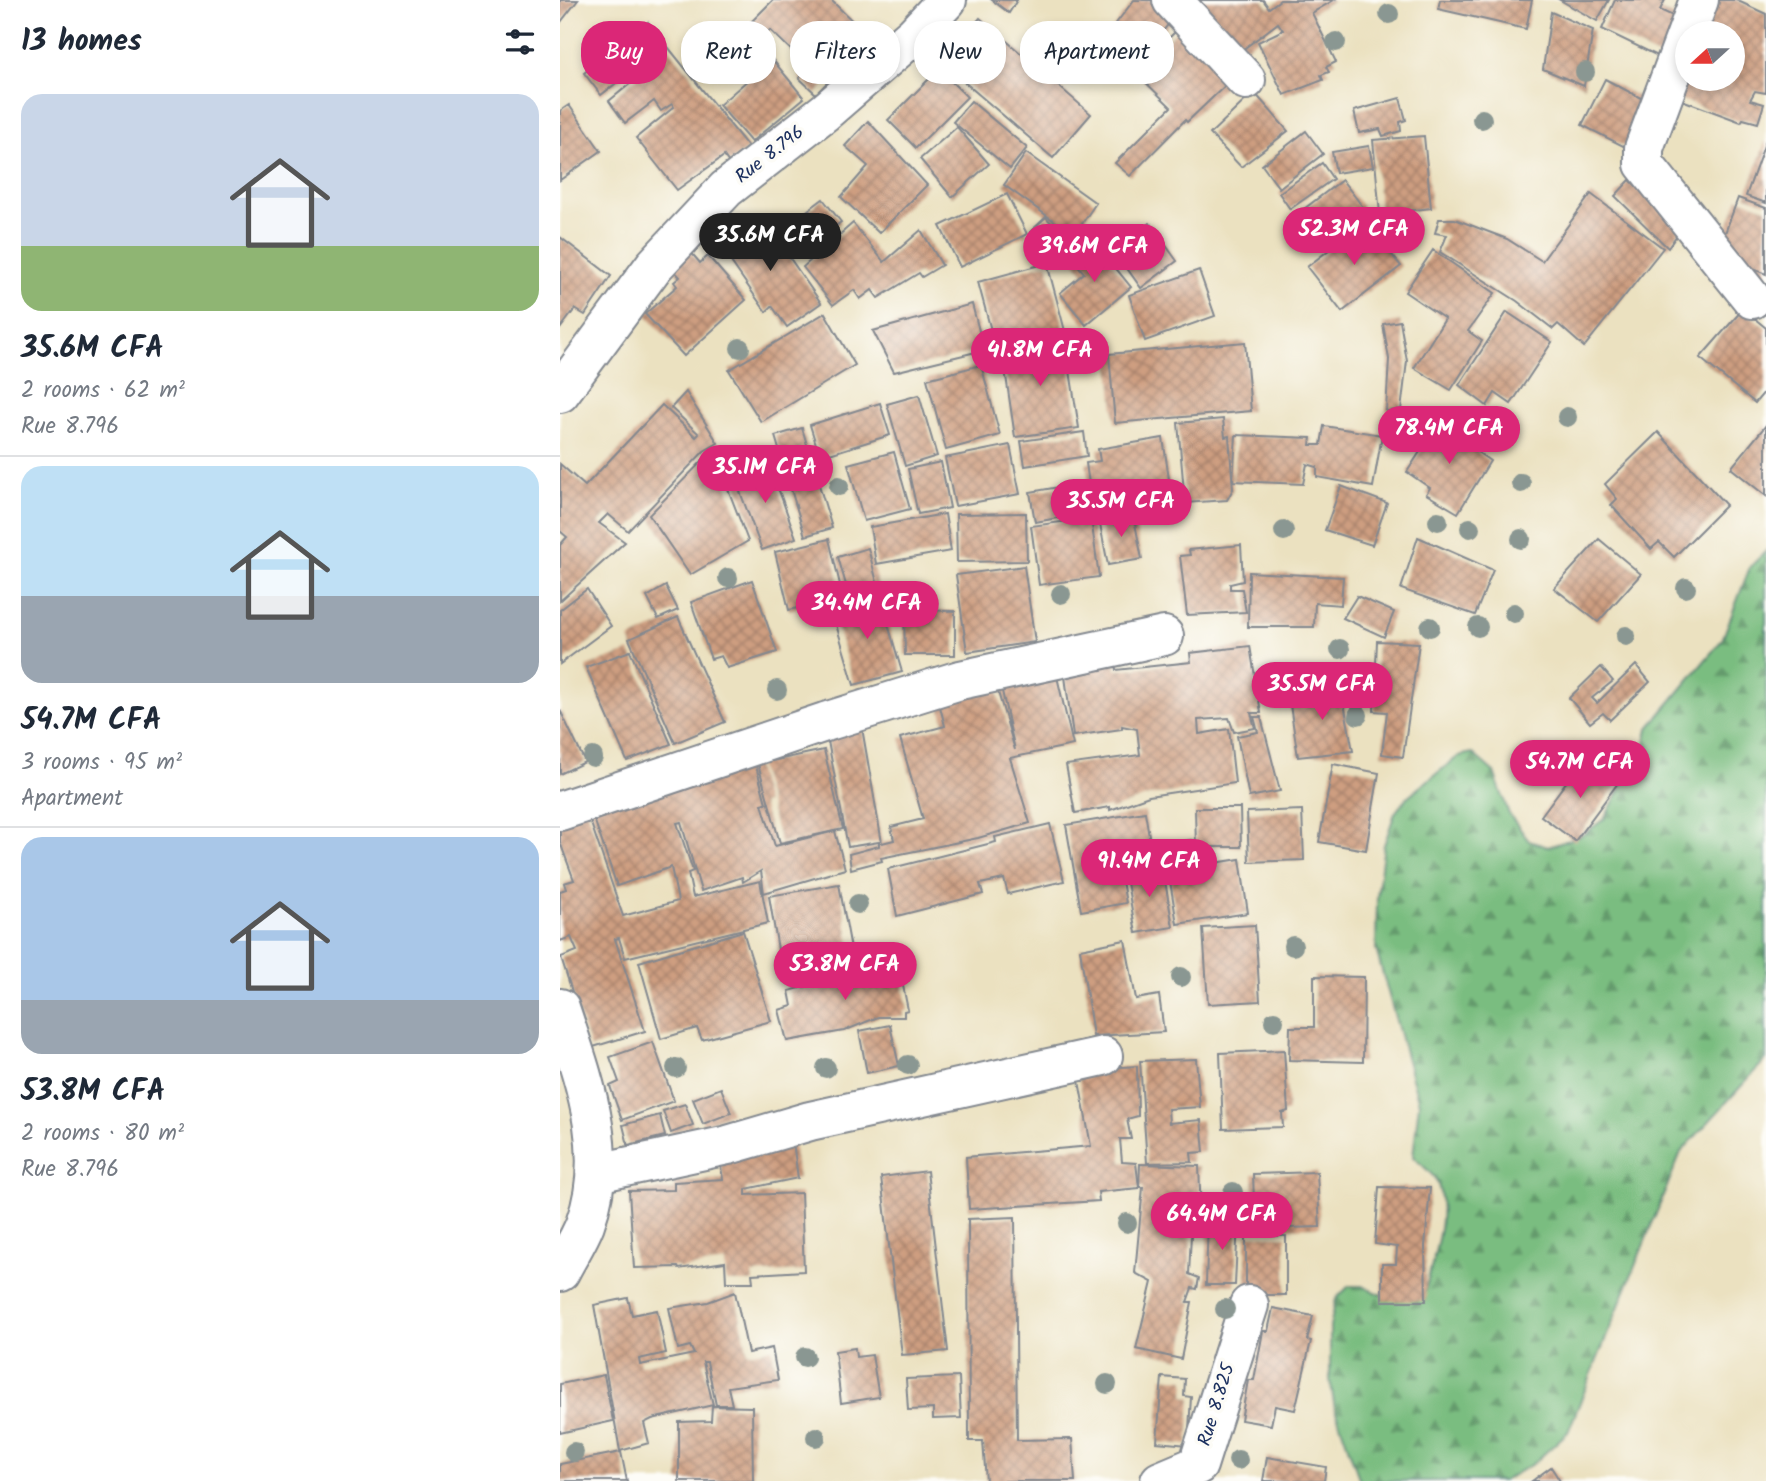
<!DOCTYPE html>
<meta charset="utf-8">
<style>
:root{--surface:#fff;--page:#f2f2f3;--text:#1f2937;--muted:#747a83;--line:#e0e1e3;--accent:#db2777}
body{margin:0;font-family:Kalam,sans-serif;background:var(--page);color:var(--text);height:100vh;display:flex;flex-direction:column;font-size:26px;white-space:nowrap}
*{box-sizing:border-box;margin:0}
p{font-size:23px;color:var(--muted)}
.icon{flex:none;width:38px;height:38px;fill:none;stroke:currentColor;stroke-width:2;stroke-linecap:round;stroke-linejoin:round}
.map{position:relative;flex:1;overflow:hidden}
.side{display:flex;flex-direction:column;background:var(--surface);width:560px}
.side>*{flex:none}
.top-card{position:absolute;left:21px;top:21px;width:665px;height:63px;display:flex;gap:14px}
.needle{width:46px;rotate:249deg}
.buttons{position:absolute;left:1115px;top:21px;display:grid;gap:14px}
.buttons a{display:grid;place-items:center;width:70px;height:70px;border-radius:50%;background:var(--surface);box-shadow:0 4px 10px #0003;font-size:35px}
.price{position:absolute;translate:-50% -60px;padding:0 16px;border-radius:24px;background:var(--accent);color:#fff;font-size:23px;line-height:46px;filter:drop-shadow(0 2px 4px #0008)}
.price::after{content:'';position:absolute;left:50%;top:42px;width:21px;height:16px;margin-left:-10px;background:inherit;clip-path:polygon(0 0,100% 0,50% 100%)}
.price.on{background:#222;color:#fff}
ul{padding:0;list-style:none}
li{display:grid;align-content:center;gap:14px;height:371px;padding:0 21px}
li+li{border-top:2px solid var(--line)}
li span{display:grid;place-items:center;height:217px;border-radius:21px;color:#555}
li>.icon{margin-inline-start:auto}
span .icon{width:126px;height:126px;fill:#fffc;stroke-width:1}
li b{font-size:30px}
h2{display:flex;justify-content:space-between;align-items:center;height:84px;padding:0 21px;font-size:30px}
.tag{padding:0 24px;border-radius:28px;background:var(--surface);box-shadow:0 4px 10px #0003;font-size:24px;line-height:63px}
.tag.on{background:var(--accent);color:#fff}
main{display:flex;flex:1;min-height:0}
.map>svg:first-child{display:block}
.forest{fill:url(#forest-firs);stroke:#4a766f;stroke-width:2}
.building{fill:url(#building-cross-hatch)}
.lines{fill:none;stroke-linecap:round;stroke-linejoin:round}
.minor-casing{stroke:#83888f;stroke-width:42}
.minor{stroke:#fff;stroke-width:38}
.tree{fill:#8a9792}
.labels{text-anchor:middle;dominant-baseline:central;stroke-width:7;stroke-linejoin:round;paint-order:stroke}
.street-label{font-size:19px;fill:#1b2f5e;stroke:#fdfcf7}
</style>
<main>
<section class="side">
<h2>13 homes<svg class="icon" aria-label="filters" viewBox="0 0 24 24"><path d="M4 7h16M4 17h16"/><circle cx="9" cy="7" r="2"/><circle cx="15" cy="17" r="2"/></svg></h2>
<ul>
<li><span style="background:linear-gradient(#c9d6e8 70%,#8fb573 0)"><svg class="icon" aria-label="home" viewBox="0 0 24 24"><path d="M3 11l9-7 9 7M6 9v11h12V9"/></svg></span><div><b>35.6M CFA</b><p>2 rooms · 62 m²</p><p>Rue 8.796</p></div></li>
<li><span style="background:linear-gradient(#bfe0f5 60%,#9aa5b1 0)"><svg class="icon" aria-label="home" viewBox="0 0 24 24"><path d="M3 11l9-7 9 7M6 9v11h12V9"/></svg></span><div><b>54.7M CFA</b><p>3 rooms · 95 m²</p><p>Apartment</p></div></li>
<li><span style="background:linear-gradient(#a9c7e8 75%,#9aa5b1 0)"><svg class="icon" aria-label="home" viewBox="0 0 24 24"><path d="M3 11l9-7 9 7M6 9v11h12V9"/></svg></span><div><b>53.8M CFA</b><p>2 rooms · 80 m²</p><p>Rue 8.796</p></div></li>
</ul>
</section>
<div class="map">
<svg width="1206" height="1481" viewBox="0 0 1206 1481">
<defs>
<pattern id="forest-firs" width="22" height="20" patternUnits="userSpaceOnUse" patternTransform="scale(1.75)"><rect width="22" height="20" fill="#7abd80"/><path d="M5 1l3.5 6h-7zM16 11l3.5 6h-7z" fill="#639a6c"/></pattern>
<pattern id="building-cross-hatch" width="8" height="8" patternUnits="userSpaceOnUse" patternTransform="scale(1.75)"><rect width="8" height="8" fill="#ce9e80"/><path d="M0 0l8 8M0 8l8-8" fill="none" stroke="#a6816c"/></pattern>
</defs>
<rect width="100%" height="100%" fill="#fdfcf7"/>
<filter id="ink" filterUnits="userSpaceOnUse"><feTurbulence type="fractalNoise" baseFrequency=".0143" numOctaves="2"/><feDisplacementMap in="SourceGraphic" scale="14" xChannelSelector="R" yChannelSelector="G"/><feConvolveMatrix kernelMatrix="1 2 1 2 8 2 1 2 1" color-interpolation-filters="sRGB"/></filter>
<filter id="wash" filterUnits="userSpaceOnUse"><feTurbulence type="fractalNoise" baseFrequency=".00686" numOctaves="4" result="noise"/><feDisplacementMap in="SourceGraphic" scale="28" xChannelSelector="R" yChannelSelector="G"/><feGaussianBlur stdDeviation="1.57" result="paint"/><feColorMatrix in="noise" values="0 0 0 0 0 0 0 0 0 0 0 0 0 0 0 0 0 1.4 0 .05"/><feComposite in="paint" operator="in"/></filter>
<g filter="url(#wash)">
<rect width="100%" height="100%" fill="#ebe1c0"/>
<path class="forest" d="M1206,551V1059L1121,1152L1008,1432L974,1463L943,1481H800L775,1409L770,1379V1326L776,1299L789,1286H802L836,1301L865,1292C872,1260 891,1211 876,1180C871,1172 861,1164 853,1157L859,1103L816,949L817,897L824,845L835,813L847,797L899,756L912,753L934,772L949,814L969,841L988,847L1021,836L1044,819L1084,747L1088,729L1162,640L1190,567Z"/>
<g id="blocks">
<g class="building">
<path d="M0,0H18L0,23Z"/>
<path d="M213,0H271L310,38L256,94L239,78L249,67L210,30L205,35L192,21Z"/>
<path d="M432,0H457L449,13Z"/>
<path d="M574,0H593L614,17L573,69L548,49L551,45L544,39Z"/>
<path d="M622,0H703L709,8L720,0H774L752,13L776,62L766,67L769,72L761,75L763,80L724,95L698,42L723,30L718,23L677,54Z"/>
<path d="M880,0H972L966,29L878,9Z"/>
<path d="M1000,0H1049L1037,21Z"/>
<path d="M1055,0H1105L1100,10L1126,22L1108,61L1042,29Z"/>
<path d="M1148,0H1176L1206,14V93L1195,91L1190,100L1204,104L1198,123L1183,119L1181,122L1111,96L1127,79H1172V33H1135Z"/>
<path d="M991,12L1033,30L1024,86L983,69Z"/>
<path d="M420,18L531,114L493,158L382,63Z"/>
<path d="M88,22L189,148L169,163L164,156L117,190L76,138L114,107L112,104L101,111L94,101L65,123L49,101L88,69L83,62L41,95L24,73Z"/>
<path d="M618,29L671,80L627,122L625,120L570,176L555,163L611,107L575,72Z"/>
<path d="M212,59L244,98L191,142L159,105Z"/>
<path d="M379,69L407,97L356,148L328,120Z"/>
<path d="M1045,79L1092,104L1069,149L1022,125Z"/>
<path d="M694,92L728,131L681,167L650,134Z"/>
<path d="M840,98L846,120L840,122L841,131L823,136L820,129L799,133L794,111Z"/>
<path d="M411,101L467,148L450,169L393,122Z"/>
<path d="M9,105L41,151L0,180V111Z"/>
<path d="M308,121L367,185L319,233L281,197L308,166L285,146Z"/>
<path d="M397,127L429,164L392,197L360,159Z"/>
<path d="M746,131L763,154L719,188L702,165Z"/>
<path d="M864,136L871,208L820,214L813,140Z"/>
<path d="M1206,140V203L1186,196Z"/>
<path d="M809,146L813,167L776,173L772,152Z"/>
<path d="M466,153L536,203L514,235L444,185Z"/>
<path d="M762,163L773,179L730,209L719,193Z"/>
<path d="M782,180L803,207L761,240L740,212Z"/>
<path d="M1070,180L1121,229L1108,248L1055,196Z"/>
<path d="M447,194L467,234L400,267L380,226Z"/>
<path d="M1031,194L1103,248L1024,347L998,324L993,329L957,301L880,252L887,235L875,233L879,219H895L947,239L982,261Z"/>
<path d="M1178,198L1206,208V274L1157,255Z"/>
<path d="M263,199L281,222L245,250L227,226Z"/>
<path d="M486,217L509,243L493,258L470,232Z"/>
<path d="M202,218L261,303L227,327L212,306L206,312L160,246Z"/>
<path d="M805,222L841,266L782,312L747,267Z"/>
<path d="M293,223L324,262L361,230L382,265L362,277L359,273L318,298L312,290L300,299L294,290L273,305L243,267Z"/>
<path d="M590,223L617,261L581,288L554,250Z"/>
<path d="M0,237L51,276L25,315L15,309L0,329Z"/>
<path d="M533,240L571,287L526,325L500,293L524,273L512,258Z"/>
<path d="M129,250L140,263L148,256L186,300L124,356L85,314L117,286L114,282L120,277L110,266Z"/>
<path d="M873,250L935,293L908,331L922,341L891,390L854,368L885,319L845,292Z"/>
<path d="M487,263L505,331L436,349L418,282Z"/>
<path d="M639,270L655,316L585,341L569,295Z"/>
<path d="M412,304L424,350L334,372L313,331Z"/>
<path d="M1183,309L1206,328V390L1195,403L1140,358Z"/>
<path d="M947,312L992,342L951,404L935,393L927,406L899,385Z"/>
<path d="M265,313L295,365L201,422L169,370Z"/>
<path d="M840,321L847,361L841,410L826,411L829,359L823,324Z"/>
<path d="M505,339L519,428L455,437L442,349Z"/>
<path d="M685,342L691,411L555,423L549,354Z"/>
<path d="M421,365L440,435L386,450L367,379Z"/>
<path d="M126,392L158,443L144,451L68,531L48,514L39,523L65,542L0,601V545L7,537L0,531V464L25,486L102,405L136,437L139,434L111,408Z"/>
<path d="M359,395L377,456L345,466L327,404Z"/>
<path d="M320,403L330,435L260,457L250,425Z"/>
<path d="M882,418L910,437L906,444L930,461L898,513L866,494L870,488L847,472Z"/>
<path d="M663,419L665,437L669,436L673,489L667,500L625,503L618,423Z"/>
<path d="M1206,425V496L1171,468Z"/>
<path d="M764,426L822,435L813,487L757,477V467L747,464L743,484L673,481L676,435L751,438L750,445H761Z"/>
<path d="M242,428L272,528L245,536L215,436Z"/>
<path d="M524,432L527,456L465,466L461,441Z"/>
<path d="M1098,432L1166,505L1114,557L1099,542L1091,549L1051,505L1057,499L1045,484Z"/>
<path d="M603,438L612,500L533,512L526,463L540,461L538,449Z"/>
<path d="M450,445L460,494L395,506L385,458Z"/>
<path d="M153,450L188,541L130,575L89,515Z"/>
<path d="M334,452L350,509L304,521L288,464Z"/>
<path d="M208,460L236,538L202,550L173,473Z"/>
<path d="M381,462L390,508L358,514L348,469Z"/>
<path d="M522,483L527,513L475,522L470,492Z"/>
<path d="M781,486L827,503L812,545L765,530Z"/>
<path d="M466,513L467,561L397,562L396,514Z"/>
<path d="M573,513L582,559L548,565L539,519Z"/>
<path d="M385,514L391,551L316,564L310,527Z"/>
<path d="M531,518L539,577L479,585L471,526Z"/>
<path d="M858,537L933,570L915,615L841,589Z"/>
<path d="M269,539L283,597L229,610L215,552Z"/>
<path d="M1039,539L1081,574L1038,622L994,588Z"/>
<path d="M681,545L683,581L670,584V589H682L686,612L627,615L620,556L630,555L629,550Z"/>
<path d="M308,548L319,590L290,599L278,557Z"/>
<path d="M464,566L475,642L407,652L396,575Z"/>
<path d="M689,572L783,577L781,605L755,603L754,627H688Z"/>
<path d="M192,580L217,652L167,668L161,656L151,659L131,602Z"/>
<path d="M106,586L118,610L98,619L87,597Z"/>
<path d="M27,589L51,626L0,664V610Z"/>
<path d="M797,596L834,612L824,637L783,618Z"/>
<path d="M320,597L342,672L294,685L272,611Z"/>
<path d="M344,610L395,611V655H345Z"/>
<path d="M118,617L165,722L115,743L69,639Z"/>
<path d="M817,641L859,643L843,757L822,754L827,712L814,711Z"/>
<path d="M690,646L701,713H691L695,728L674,732L669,718L638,720L639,734L669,729L675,783L589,796L550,810V807L515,813L506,765L580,755L577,729L562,726V729L513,736L504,669L555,662L556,670L631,662L630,653Z"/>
<path d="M70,651L111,744L67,761L26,667Z"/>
<path d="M1076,665L1090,682L1050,720L1043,713L1030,723L1009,698L1041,667L1053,681L1032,698L1037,703Z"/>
<path d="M495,668L513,745L450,758L470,823L418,838L321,858L322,861L291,869L289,854L319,846V842L288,847L267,736L302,728L322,843L334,840L331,827L363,819L340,738L385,726L376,691L433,675L455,750L440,682Z"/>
<path d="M779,677L793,751L738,757L730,705L760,701L757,679Z"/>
<path d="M0,710L25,762L0,774Z"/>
<path d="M694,717H701L720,791L689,797L677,736L698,732Z"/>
<path d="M264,750L283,829L220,843L198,764Z"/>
<path d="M193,755L206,803L202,804L215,846L275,831L285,869L204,893L201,871L183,882L182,877L141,891L121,822L117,823L133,871L128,873L133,897L200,881L208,923L65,958L59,938L55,939L85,1031L30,1048L1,957L17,951L11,937L0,941V891L6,889L4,883L14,880L0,842V819L26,809L63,916L118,901L111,867L57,886L30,807Z"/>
<path d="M1024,758L1058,783L1015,841L981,816Z"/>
<path d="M773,764L819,773L806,850L759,842Z"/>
<path d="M635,808H680L681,847H636Z"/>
<path d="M742,810L744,860L689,862L687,812Z"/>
<path d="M585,812L593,859L559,865L566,903L521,911L506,825Z"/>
<path d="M490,824L504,881L448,894L444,879L420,884L423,894L337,916L328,869L436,842L435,837Z"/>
<path d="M632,840L636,866L680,859L688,913L617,924L604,844Z"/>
<path d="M602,864L613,927L576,933L565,871Z"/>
<path d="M279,884L294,965L223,979L209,896Z"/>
<path d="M695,925L700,1001L648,1004L643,928Z"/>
<path d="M183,931L211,1021L142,1040L137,1028L101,1039L79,962Z"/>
<path d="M565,940L576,999L599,995L604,1032L533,1036L520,949Z"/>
<path d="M338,961L348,1010L344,1011V1017H318L284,1031L227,1041L219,1010L232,1006L229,991L248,986V981Z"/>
<path d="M754,976L804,977L803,1062L729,1060L730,1027H754Z"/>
<path d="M330,1025L339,1066L307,1073L299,1031Z"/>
<path d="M93,1042L114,1101L62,1120L50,1086L59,1082L50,1057Z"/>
<path d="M724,1050L728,1111L722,1113L723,1127L663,1129L660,1053Z"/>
<path d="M636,1059L640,1107L608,1109L609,1123L641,1120L644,1152L631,1153L632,1162L587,1163L580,1061Z"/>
<path d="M577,1066L578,1116L567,1119L571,1139H560L562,1162L576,1163L579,1188L538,1192L539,1201L409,1209L406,1157L531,1146L517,1070Z"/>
<path d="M161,1088L171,1113L143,1124L133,1099Z"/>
<path d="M125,1104L133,1125L111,1133L103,1111Z"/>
<path d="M100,1115L105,1136L68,1145L63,1125Z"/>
<path d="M232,1135L238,1178L186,1189V1195L241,1193L244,1271L192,1274L193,1282H166L165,1262L119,1269L118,1267L74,1268L69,1191L114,1190V1182L163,1179L159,1155Z"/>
<path d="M580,1164L639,1166L641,1213L636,1214V1233L631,1235L629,1274L639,1278L637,1289L632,1288L627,1302H632L621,1359L576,1349L592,1282L575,1273L583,1187H579Z"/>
<path d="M367,1171L388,1351L342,1355L321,1177Z"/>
<path d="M757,1172L760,1227L695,1229L693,1174Z"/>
<path d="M819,1187L870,1188L865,1246L866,1301H822V1264H836L837,1247L815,1244Z"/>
<path d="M455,1217L457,1440L512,1439L515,1481H426L423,1441H409L408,1219Z"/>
<path d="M648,1219L678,1220L675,1285H646Z"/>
<path d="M686,1235L726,1236V1295H686Z"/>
<path d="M175,1292L188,1353L212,1348L218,1380L168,1387L172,1405H156L147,1362H143L153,1405L92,1419L84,1423L89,1443L60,1451L34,1305L68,1298L72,1315L97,1310L106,1353L79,1359L80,1365L134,1354L130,1346L118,1349L109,1308L148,1302Z"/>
<path d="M713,1308L753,1316L747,1340L751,1341L735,1410L715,1406L711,1425L681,1420L688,1380H694L703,1331H708Z"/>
<path d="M295,1348L296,1357L312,1355L319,1397L281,1403L275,1351Z"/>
<path d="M44,1375L53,1421L0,1433V1384Z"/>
<path d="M399,1377L401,1418L373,1419V1409L348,1410L346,1379Z"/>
<path d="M602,1377L625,1379L624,1396L631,1397L628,1445L597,1442Z"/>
<path d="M152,1406L192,1407L193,1481H119V1422L151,1421Z"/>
<path d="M61,1452L67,1481H0V1464Z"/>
<path d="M707,1457L766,1467L764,1481H703Z"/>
<path d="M991,1467L1000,1481H972Z"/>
</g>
</g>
</g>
<g filter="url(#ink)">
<use href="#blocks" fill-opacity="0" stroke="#83888f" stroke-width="2"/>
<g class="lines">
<g class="minor-casing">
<g id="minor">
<path d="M612,0L686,80"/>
<path d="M1139,0L1084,148V164L1192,299"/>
<path d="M0,393L94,266L166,189L265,112L355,34L387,0"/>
<path d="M0,811L265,722L400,680L604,636"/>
<path d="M0,1008C23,1078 52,1151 25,1224C19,1240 8,1256 0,1272"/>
<path d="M37,1173L168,1145L250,1121L543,1056"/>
<path d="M600,1481L638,1465L689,1305"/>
</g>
</g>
<use href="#minor" class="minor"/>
</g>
<g class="tree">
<circle cx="829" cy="14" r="10"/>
<circle cx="776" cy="42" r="10"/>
<circle cx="1025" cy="72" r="10"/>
<circle cx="922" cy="119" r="10"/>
<circle cx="180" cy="348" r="10"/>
<circle cx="1007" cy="417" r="10"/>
<circle cx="961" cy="483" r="10"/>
<circle cx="279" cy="486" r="10"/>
<circle cx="878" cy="521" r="10"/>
<circle cx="910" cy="528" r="10"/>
<circle cx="724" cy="531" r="10"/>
<circle cx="961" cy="539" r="10"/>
<circle cx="168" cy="578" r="10"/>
<circle cx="1126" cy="588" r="10"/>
<circle cx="501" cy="594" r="10"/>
<circle cx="954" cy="613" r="10"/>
<circle cx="870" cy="627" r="10"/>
<circle cx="918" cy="627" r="10"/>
<circle cx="1066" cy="636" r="10"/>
<circle cx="780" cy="649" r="10"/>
<circle cx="217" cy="690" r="10"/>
<circle cx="798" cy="715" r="10"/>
<circle cx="33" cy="757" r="10"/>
<circle cx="298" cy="904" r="10"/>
<circle cx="733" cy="946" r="10"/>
<circle cx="621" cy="977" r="10"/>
<circle cx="714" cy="1021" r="10"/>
<circle cx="348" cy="1065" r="10"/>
<circle cx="116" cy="1068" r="10"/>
<circle cx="266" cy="1068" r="10"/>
<circle cx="673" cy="1192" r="10"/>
<circle cx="567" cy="1223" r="10"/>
<circle cx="665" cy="1309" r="10"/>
<circle cx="245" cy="1357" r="10"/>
<circle cx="547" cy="1384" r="10"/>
<circle cx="256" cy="1437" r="10"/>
<circle cx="14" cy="1452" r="10"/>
<circle cx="678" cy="1460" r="10"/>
</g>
</g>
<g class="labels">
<g class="street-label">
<text transform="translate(210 155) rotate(-38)">Rue 8.796</text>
<text transform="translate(657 1405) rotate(-73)">Rue 8.825</text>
</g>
</g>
</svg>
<div class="buttons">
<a><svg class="needle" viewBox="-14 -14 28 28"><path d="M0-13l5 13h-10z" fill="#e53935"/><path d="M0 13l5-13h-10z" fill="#747a83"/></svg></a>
</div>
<b class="price" style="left:794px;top:267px">52.3M CFA</b>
<b class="price on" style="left:210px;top:273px">35.6M CFA</b>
<b class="price" style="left:534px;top:284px">39.6M CFA</b>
<b class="price" style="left:480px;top:388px">41.8M CFA</b>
<b class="price" style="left:889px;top:466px">78.4M CFA</b>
<b class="price" style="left:205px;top:505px">35.1M CFA</b>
<b class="price" style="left:561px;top:539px">35.5M CFA</b>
<b class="price" style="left:307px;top:641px">34.4M CFA</b>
<b class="price" style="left:762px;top:722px">35.5M CFA</b>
<b class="price" style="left:1020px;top:800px">54.7M CFA</b>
<b class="price" style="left:589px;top:899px">91.4M CFA</b>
<b class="price" style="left:285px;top:1002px">53.8M CFA</b>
<b class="price" style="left:662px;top:1252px">64.4M CFA</b>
<div class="top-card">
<a class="tag on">Buy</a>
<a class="tag">Rent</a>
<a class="tag">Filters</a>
<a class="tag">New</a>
<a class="tag">Apartment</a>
</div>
</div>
</main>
